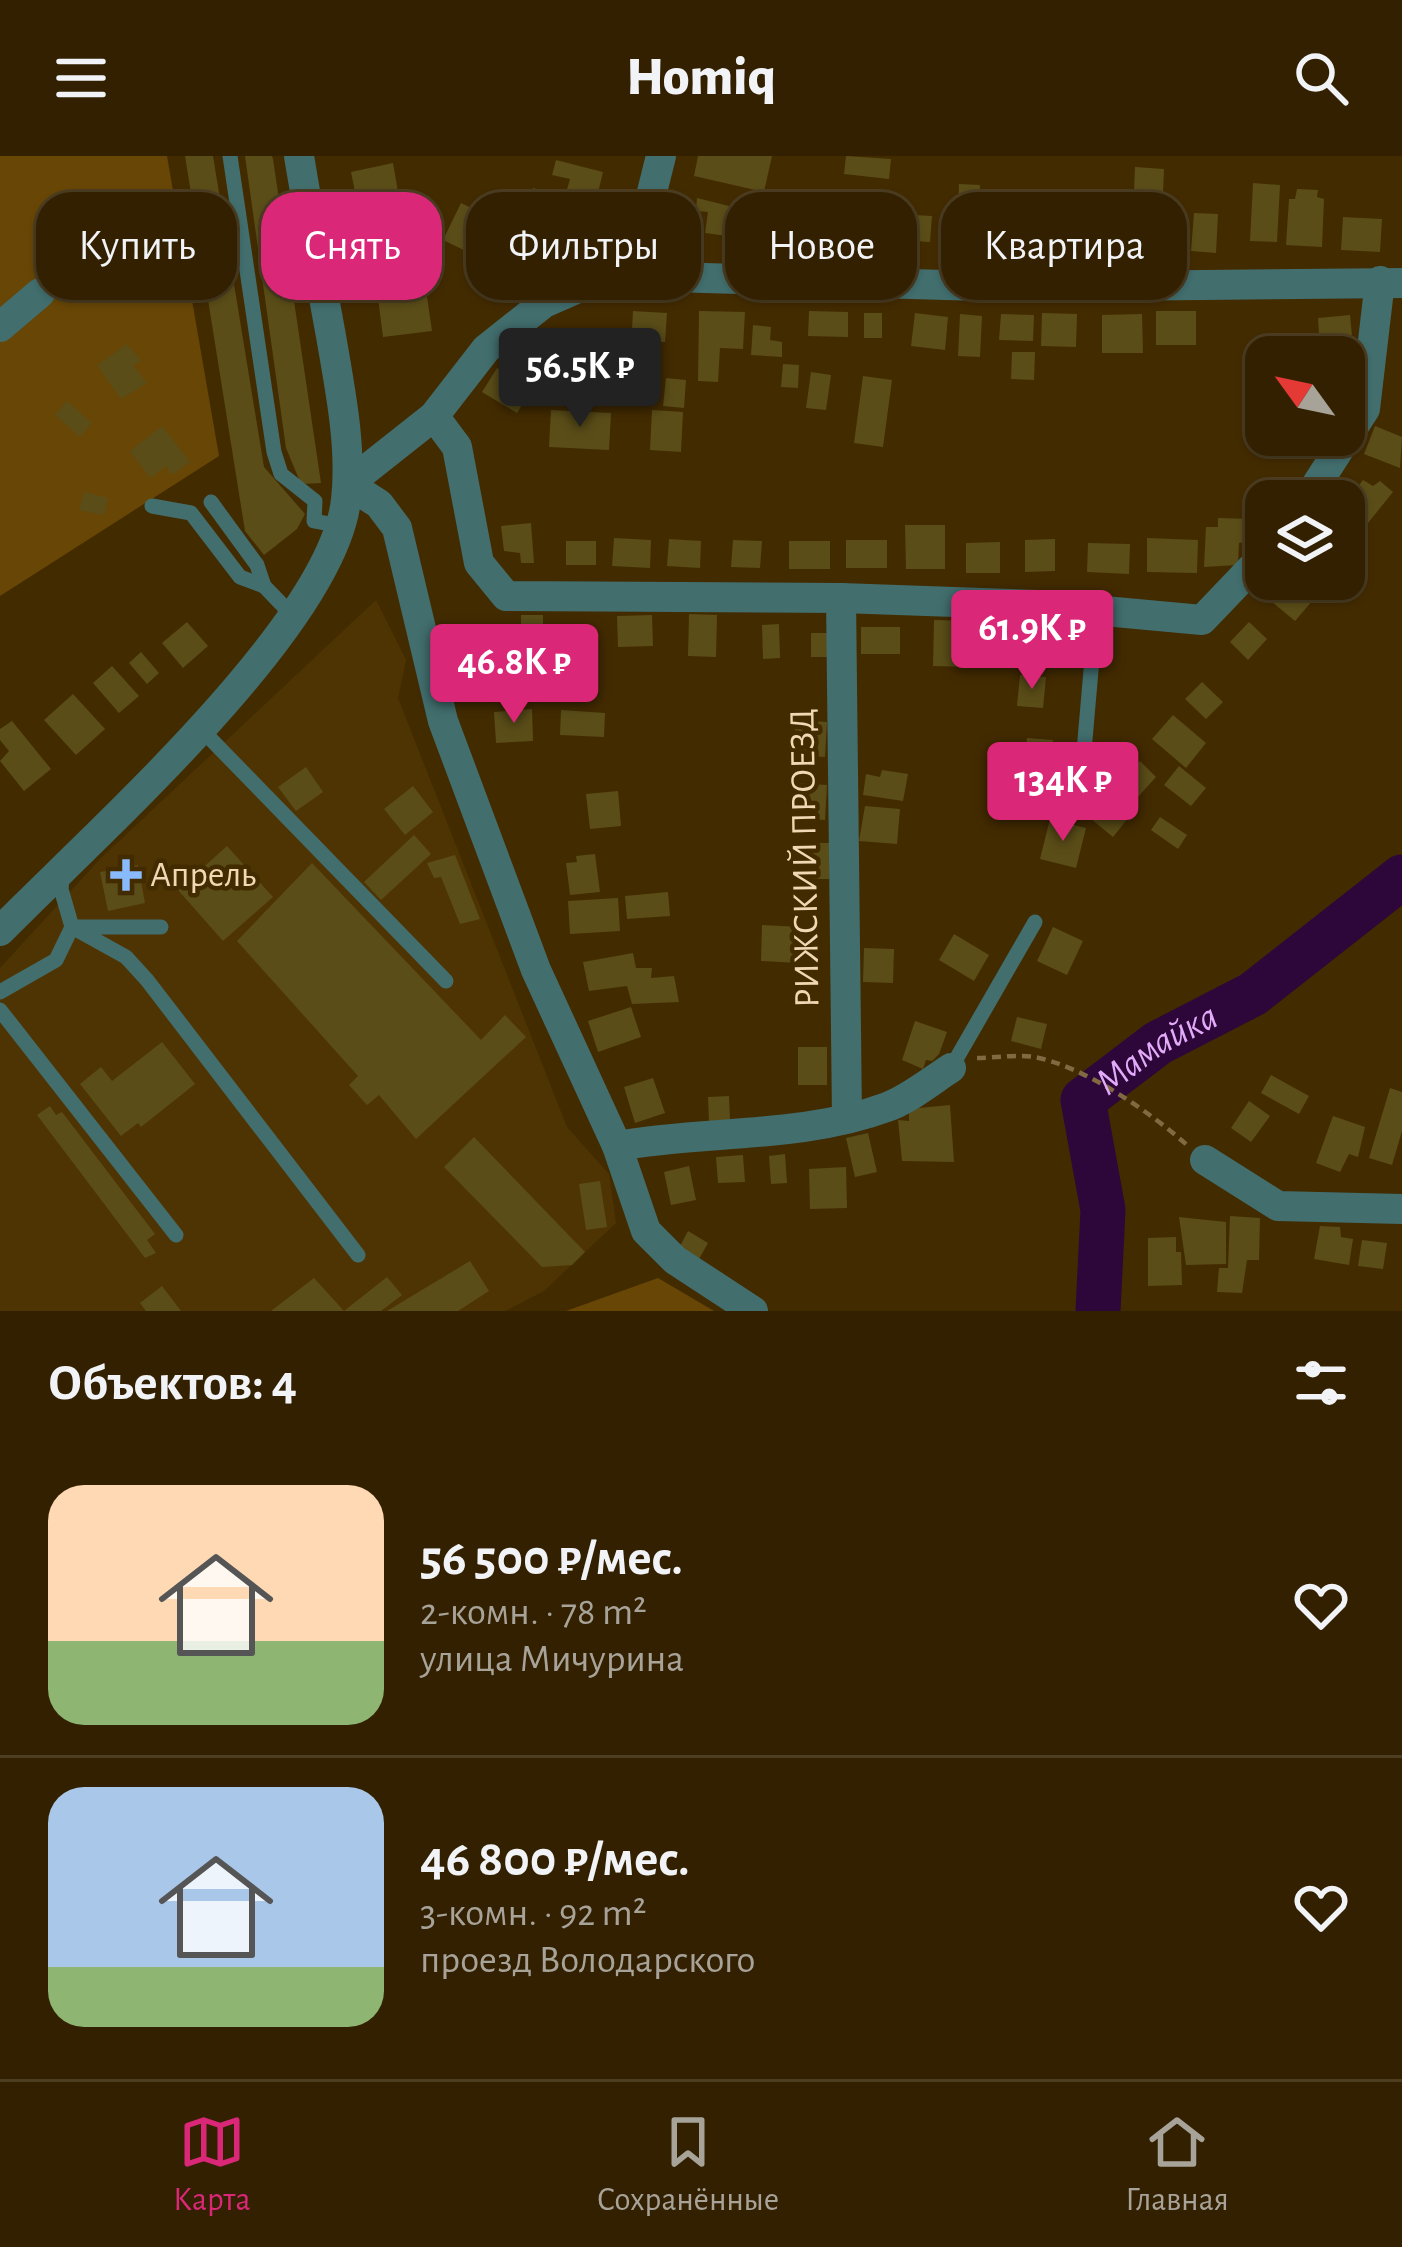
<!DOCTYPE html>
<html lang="ru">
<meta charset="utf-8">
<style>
:root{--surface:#322000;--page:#3d2d0f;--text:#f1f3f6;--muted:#a8a399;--line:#4d3e22;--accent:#db2777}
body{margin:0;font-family:"Alegreya Sans",sans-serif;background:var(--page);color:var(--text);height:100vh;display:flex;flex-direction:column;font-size:45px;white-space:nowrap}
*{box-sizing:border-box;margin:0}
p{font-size:39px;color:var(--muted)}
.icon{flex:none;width:66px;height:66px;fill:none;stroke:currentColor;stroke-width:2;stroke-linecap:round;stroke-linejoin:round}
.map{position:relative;height:1155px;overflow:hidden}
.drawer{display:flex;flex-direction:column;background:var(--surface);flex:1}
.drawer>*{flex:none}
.guide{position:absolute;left:36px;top:36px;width:1332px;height:108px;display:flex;gap:24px}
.needle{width:78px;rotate:303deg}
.tools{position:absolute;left:1245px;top:180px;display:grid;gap:24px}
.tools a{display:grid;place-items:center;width:120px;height:120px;border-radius:24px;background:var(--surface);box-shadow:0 3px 9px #0004,0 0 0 3px var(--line);font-size:60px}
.price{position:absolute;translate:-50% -102px;padding:0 27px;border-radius:12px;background:var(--accent);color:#fff;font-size:39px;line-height:78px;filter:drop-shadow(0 3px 6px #0008)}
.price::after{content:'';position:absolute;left:50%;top:72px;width:36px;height:27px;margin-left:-18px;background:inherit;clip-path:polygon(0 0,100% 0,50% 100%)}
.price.active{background:#222;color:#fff}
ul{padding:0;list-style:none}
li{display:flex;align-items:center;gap:36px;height:300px;padding:0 48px}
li+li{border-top:3px solid var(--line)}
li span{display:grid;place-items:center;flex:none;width:336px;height:240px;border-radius:36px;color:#555}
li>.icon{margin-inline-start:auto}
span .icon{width:144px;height:144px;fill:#fffc;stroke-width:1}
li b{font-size:51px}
h2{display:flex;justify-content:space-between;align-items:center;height:144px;padding:0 48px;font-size:51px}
.chip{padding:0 42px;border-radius:36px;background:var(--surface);box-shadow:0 3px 9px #0004,0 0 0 3px var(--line);font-size:42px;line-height:108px}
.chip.active{background:var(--accent);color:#fff}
header{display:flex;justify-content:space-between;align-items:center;height:156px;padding:0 48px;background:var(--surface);font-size:54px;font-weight:800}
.tab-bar{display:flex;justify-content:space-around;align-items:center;height:168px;border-top:3px solid var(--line);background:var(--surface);font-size:33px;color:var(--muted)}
.tab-bar a{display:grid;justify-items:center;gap:6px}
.tab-bar .active{color:var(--accent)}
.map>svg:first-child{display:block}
.built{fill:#4f3403}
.green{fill:#684606}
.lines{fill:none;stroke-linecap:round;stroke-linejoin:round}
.river{stroke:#2d063a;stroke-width:45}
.building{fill:#5a4d18}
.path{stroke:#816941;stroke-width:4.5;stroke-dasharray:9 6;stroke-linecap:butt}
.service{stroke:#426e6e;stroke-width:15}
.minor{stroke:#426e6e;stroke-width:30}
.tertiary{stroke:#426e6e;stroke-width:30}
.poi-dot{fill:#89bafc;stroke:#432b00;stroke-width:4.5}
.labels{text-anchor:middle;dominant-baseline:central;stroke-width:9;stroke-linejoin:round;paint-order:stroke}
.street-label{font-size:36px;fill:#f1d8b5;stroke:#432b00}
.poi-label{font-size:36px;fill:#f1d8b5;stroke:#432b00;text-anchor:start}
.water-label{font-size:39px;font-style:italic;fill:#e2abf9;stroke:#432b00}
</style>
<header><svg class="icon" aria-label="menu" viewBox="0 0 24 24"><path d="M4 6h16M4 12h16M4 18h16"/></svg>Homiq<svg class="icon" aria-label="search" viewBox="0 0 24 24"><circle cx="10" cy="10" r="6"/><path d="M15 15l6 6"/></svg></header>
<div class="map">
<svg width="1402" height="1155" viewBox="0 0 1402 1155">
<rect width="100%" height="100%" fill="#432b00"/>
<path class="built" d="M376,444L406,504L398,542L567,971L609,1018L616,1067L544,1135L505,1155H0V812L101,702Z"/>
<g class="green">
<path d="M0,0H167L219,300L0,440Z"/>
<path d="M658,1122L714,1155H566Z"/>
</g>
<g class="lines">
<path class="river" id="s1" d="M1098,1155L1103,1054L1083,944L1158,887L1253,838L1402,721"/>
</g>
<g class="building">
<path d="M185,0H213L264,311L305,358L297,373L264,399L245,375Z"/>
<path d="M245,0H272L273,3L321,327L301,328L286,292Z"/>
<path d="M698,0H772L764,36L694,20Z"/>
<path d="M846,0L891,3L889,23L844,18Z"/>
<path d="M556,4L603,16L589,74L526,59L533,32L565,40L570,23L552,19Z"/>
<path d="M393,7L399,42L358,51L351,16Z"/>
<path d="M1135,11L1164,13L1162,61L1133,60Z"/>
<path d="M1253,27L1280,29L1277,86L1250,85Z"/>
<path d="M959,28L980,29L979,54L958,53Z"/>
<path d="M1297,33L1318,34L1317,41L1324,43L1322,91L1286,89L1289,43H1295Z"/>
<path d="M845,36L875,39L871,86L841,84Z"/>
<path d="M697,42L737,52L735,65L744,66L742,82L705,77L708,56L696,55Z"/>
<path d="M461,47L490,61L472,98L443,84Z"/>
<path d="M408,52L413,93L370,98L365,58Z"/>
<path d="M1011,56L1040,57L1038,94L1010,93Z"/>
<path d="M1194,57L1218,58L1216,97L1191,95Z"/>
<path d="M129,58L145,81L117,101L101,78Z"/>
<path d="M897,58L932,60L930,86L896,84Z"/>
<path d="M1074,61H1099L1098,94L1073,93Z"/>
<path d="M1343,61L1382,63L1380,96L1341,94Z"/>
<path d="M968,62H1002L1001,91H968Z"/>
<path d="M1125,68H1141L1140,92L1124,91Z"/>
<path d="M498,76L539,97L528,118L487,97Z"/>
<path d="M425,127L432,175L383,181L377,134Z"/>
<path d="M633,155L667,157L665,186L648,185V192L631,191Z"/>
<path d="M699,155L745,156L743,193L720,192L718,226L698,225Z"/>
<path d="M809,155L848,156V181L808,180Z"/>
<rect x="1156" y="155" width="40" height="34"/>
<rect x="864" y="157" width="18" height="25"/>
<path d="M915,157L948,161L945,194L911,190Z"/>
<path d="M1042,157L1077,158L1076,191L1041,190Z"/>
<path d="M960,158L982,160L980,201L958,200Z"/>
<path d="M1001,158L1034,159L1033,185L999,184Z"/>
<path d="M1142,158L1143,197H1102V159Z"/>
<path d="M1350,159L1353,190L1320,193L1318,162Z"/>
<path d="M753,169L771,171L770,184L782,186V201L751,199Z"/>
<path d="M127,188L141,205L133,209L147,227L121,243L97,209Z"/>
<path d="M1012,196H1035L1034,224L1011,223Z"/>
<path d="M783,208L799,209L798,232L781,231Z"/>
<path d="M497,212L532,233L517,257L482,236Z"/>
<path d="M596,215L618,217L616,243L595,241Z"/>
<path d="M811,216L831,219L826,254L806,252Z"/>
<path d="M863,220L892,224L883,291L854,287Z"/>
<path d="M666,222L686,224L684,252L663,250Z"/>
<path d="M67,245L92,267L80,281L55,259Z"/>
<path d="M551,254L611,257L609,294L549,291Z"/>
<path d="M652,254L683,256L681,296L650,294Z"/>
<path d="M162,270L190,306L172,319L166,310L150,322L130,295Z"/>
<path d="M1375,270L1402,281L1400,312L1364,298Z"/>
<path d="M1363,324L1373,330L1380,325L1393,336L1368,367L1345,348Z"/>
<path d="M84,336L108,342L104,359L79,354Z"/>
<path d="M1250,353H1266V376L1261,383L1239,387L1238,409L1204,411L1206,371H1218V362L1250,363Z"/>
<path d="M531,367L534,407H521L520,397L504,395L501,370Z"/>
<path d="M905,369H945V413H906Z"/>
<path d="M614,382L651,384L650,412L612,410Z"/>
<path d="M1147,382L1198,384L1197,417L1147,416Z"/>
<path d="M669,383L701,385L700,412L667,410Z"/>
<path d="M1055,383V415L1025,416V384Z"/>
<path d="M733,384L762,385L760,412L731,411Z"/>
<rect x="846" y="384" width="41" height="28"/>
<rect x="566" y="385" width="30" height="24"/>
<rect x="789" y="385" width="41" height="28"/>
<path d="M1000,386V417H966V387Z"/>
<path d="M1088,387L1130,388L1129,418L1087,416Z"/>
<path d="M1280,423H1305L1320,436L1295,465L1265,440Z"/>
<path d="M689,458L717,459L716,501L688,500Z"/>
<path d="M521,459H543V487L521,488Z"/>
<path d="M652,459L653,490L618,491L617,460Z"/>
<path d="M934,464L974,465L972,511L933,510Z"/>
<path d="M992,465L1035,467L1034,495L991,493Z"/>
<path d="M187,466L208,490L183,512L162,487Z"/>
<path d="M1249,466L1267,483L1248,504L1230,486Z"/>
<path d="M779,468L780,502L763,503L762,469Z"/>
<rect x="861" y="471" width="39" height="27"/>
<rect x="811" y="477" width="18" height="24"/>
<path d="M141,496L159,517L147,528L129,507Z"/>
<path d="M112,510L139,540L119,557L93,527Z"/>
<path d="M1020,519L1046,521L1043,552L1017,550Z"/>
<path d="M1202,526L1223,546L1206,563L1185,543Z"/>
<path d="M73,538L105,573L76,599L44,564Z"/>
<path d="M532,553L533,585L496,587L494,556Z"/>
<path d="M561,554L605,557L604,581L560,579Z"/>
<path d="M1173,559L1206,587L1186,612L1152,583Z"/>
<path d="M796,564L827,566L825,601L793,599Z"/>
<path d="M12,565L51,613L24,635L0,605L9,595L0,584V573Z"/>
<path d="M1027,582L1053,584L1051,615L1024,613Z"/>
<path d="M1140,605L1156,621L1137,642L1120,626Z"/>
<path d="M1179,610L1206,632L1191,650L1164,629Z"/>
<path d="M306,611L323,636L296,655L278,631Z"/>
<path d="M882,614L908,618L903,645L863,639L866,618L880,621Z"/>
<path d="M796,627L827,629L825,664L793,662Z"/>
<path d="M413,630L433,656L405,679L384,653Z"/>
<path d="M618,635L621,670L590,673L586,638Z"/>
<path d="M1111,639L1133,656L1113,681L1091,663Z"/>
<path d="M865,650L900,653L897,688L859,685Z"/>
<path d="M1160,661L1187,679L1178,693L1151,674Z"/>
<path d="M1050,663L1086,672L1076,712L1040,703Z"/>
<path d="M414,679L431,698L381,744L364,726Z"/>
<rect x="798" y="687" width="31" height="36"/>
<path d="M227,690L273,741L223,785L178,734Z"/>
<path d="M595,698L600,736L570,739L566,707L577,706L576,700Z"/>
<path d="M455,699L480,763L460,768L441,721L434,722L427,707Z"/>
<path d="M312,707L481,884L505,859L526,881L416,983L379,939L367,949L349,929L358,920L237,785Z"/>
<path d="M138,709L145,747L108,755L100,716Z"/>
<path d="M668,736L670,760L627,763L625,740Z"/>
<path d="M618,742L620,775L570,778L568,745Z"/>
<path d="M762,769L801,771L799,807L761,805Z"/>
<path d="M1053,771L1083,785L1067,819L1037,805Z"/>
<path d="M954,778L989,799L974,825L939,804Z"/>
<path d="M864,792L894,793L893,827L863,826Z"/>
<path d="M633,797L636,812H652L651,822L674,820L679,846L632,848L627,830L589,835L583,806Z"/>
<path d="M631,851L641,881L598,896L588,865Z"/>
<path d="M1017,861L1047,868L1041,893L1011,885Z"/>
<path d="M915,865L947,876L939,898L932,905L926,904L923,913L902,904Z"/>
<path d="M162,886L195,928L141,971L138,967L121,980L80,928L101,911L112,925Z"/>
<rect x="798" y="891" width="29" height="38"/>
<path d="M1271,919L1309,940L1299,958L1261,937Z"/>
<path d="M653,922L665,957L635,967L624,931Z"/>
<path d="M1390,932L1402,936V975L1392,1009L1369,1002Z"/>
<path d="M729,940L730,965L709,966L708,941Z"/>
<path d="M1249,945L1270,960L1251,986L1231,972Z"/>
<path d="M950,949L954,1006L902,1005L898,964L909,965V953Z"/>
<path d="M50,950L56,959L62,956L155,1078L147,1084L156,1097L145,1102L37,959Z"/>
<path d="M1333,960L1365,971L1358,1001L1349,998L1340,1016L1316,1007Z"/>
<path d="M868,977L877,1016L855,1021L846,982Z"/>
<path d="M474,981L585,1096L572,1109L542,1111L444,1011Z"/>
<path d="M785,998L787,1027L771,1028L769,1000Z"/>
<path d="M743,999L745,1026L718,1027L716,1001Z"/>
<path d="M689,1010L696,1044L671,1049L664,1016Z"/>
<path d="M846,1011L847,1052L810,1053L809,1013Z"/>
<path d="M600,1025L607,1071L586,1074L579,1028Z"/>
<path d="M1230,1060L1260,1062L1259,1104H1247L1242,1137L1217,1136L1219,1112H1228Z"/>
<path d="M1179,1061L1226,1066V1108L1186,1109Z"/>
<path d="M1320,1070L1340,1071L1341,1081L1353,1083L1349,1109L1314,1103Z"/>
<path d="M688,1075L708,1087L699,1103L679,1092Z"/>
<path d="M1176,1081V1096H1181L1182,1129L1148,1130V1082Z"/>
<path d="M1362,1084L1387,1087L1383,1113L1358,1110Z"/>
<path d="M470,1105L489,1135L458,1155H387Z"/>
<path d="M387,1121L402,1139L381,1155H271L314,1122L344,1155Z"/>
<path d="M162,1130L181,1155H146L140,1147Z"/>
</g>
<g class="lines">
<path class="path" d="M977,902C995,902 1016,898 1034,901C1084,910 1150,956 1187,989"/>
<g class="service">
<path d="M230,0L274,296L281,318L315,345L314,365L341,370"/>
<path d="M211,346L257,409L264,430L293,460"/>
<path d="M152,350L191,357L240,421L264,430"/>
<path d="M200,572L446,825"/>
<path d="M1080,641L1096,457"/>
<path d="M161,771H72L126,801L147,824L358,1099"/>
<path d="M0,836L56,804L72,771L61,733L63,715"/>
<path d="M0,854L176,1079"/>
<path d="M951,912L1035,766"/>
</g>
<g class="minor">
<path d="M661,0L651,40L594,125L544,147L486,193L434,260L348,328L379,348L397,372L443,565L536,814L617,990C705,974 801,983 887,951C909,943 931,925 951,912"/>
<path d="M651,40L671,121"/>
<path d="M594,125L671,121L1016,131L1402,127"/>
<path d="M0,171L40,137"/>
<path d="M434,260L457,291L479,407L506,440L841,442L1039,449L1202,464L1266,397"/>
<path d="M1306,345L1365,253L1380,125"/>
<path d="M841,442L847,962"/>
<path d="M617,990L646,1075L675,1104L753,1155"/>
<path d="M1205,1004L1278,1050L1402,1053"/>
</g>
<path class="tertiary" d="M0,775C91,682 332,470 346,344C352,291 340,233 331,180C320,120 309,60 299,0"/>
</g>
<path class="poi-dot" d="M120 701h12v12h12v12h-12v12h-12v-12h-12v-12h12z"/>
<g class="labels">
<g class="street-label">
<text transform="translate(805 702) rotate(-91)">РИЖСКИЙ ПРОЕЗД</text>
</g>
<g class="poi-label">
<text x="150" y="719">Апрель</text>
</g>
<g class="water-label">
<text stroke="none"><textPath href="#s1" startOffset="303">Мамайка</textPath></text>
</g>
</g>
</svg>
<div class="tools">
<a><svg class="needle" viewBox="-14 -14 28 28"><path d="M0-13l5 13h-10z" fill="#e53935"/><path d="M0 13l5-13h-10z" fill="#a8a399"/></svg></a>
<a><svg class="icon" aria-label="layers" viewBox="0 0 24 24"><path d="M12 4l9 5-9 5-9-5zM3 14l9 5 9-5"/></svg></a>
</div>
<b class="price active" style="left:580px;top:274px">56.5K ₽</b>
<b class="price" style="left:1032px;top:536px">61.9K ₽</b>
<b class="price" style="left:514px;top:570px">46.8K ₽</b>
<b class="price" style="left:1063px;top:688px">134K ₽</b>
<div class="guide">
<a class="chip">Купить</a>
<a class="chip active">Снять</a>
<a class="chip">Фильтры</a>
<a class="chip">Новое</a>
<a class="chip">Квартира</a>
</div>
</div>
<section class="drawer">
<h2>Объектов: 4<svg class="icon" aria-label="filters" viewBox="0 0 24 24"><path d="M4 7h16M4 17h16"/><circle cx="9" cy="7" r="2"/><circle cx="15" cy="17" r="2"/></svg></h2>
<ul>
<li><span style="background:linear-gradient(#ffd9b3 65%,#8fb573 0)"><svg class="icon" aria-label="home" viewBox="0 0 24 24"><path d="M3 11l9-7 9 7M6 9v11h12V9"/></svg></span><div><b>56 500 ₽/мес.</b><p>2-комн. · 78 m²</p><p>улица Мичурина</p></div><svg class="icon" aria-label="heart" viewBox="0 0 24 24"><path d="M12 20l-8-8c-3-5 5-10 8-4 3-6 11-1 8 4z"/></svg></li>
<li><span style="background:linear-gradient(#a9c7e8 75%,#8fb573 0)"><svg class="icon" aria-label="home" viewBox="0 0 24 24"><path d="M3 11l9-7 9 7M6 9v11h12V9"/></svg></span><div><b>46 800 ₽/мес.</b><p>3-комн. · 92 m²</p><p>проезд Володарского</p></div><svg class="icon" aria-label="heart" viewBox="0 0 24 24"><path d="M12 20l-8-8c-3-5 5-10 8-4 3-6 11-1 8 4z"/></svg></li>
</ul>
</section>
<nav class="tab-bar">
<a class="active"><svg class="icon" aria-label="map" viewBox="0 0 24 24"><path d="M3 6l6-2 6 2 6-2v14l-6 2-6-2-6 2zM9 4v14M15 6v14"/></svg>Карта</a>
<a><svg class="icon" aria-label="saved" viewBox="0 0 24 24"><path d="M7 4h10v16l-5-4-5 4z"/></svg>Сохранённые</a>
<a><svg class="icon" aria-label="home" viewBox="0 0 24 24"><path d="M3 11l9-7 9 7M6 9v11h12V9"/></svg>Главная</a>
</nav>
